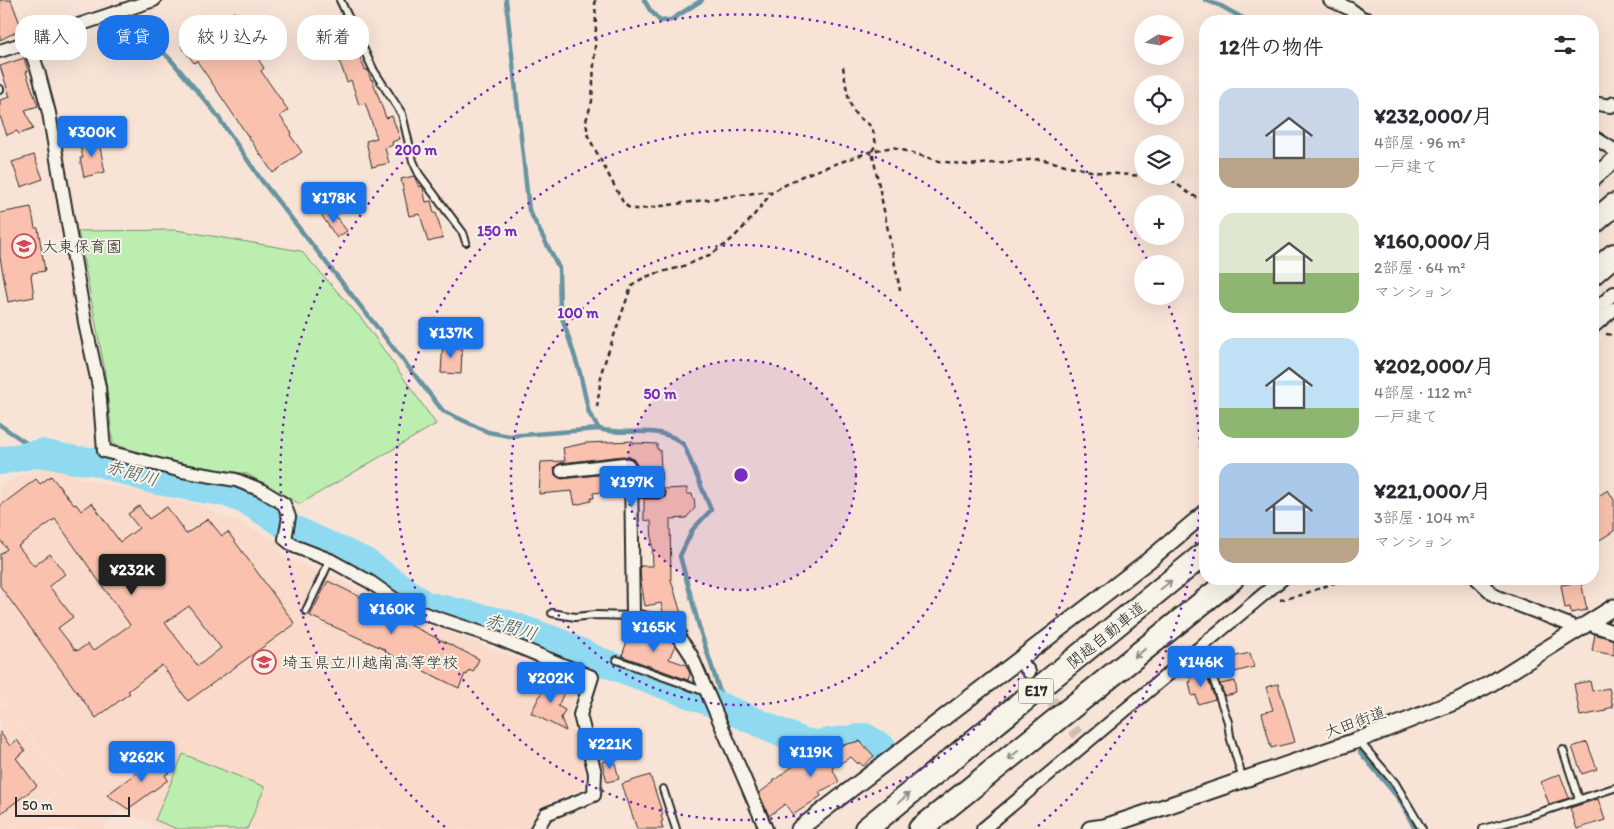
<!DOCTYPE html>
<html lang="ja">
<meta charset="utf-8">
<style>
:root{--surface:#fff;--page:#f2f2f3;--text:#2b2b33;--muted:#7c7c81;--accent:#1a73e8}
body{margin:0;font-family:Itim,"Klee One",sans-serif;background:var(--page);color:var(--text);height:100vh;display:flex;flex-direction:column;font-size:19px;white-space:nowrap}
*{box-sizing:border-box;margin:0}
p{font-size:16px;color:var(--muted)}
.icon{flex:none;width:28px;height:28px;fill:none;stroke:currentColor;stroke-width:2;stroke-linecap:round;stroke-linejoin:round}
.map{position:relative;flex:1;overflow:hidden}
.sheet{position:absolute;left:1199px;top:15px;width:400px;height:570px;display:flex;flex-direction:column;background:var(--surface);border-radius:20px;box-shadow:0 5px 20px #0002}
.sheet>*{flex:none}
.banner{position:absolute;left:15px;top:15px;width:475px;height:45px;display:flex;gap:10px}
.needle{width:32px;rotate:79deg}
.buttons{position:absolute;left:1134px;top:15px;display:grid;gap:10px}
.buttons a{display:grid;place-items:center;width:50px;height:50px;border-radius:50%;background:var(--surface);box-shadow:0 5px 20px #0002;font-size:25px}
.scale{position:absolute;left:15px;bottom:12px;width:115px;box-sizing:border-box;padding-left:5px;border:2px solid #2b2b2b;border-top:0;font-size:14px;line-height:18px;white-space:nowrap;color:#2b2b2b;-webkit-text-stroke:4px #f7f3e8;paint-order:stroke}
.price{position:absolute;translate:-50% -42px;padding:0 11px;border-radius:5px;background:var(--accent);color:#fff;font-size:16px;line-height:32px;filter:drop-shadow(0 1px 2px #0008)}
.price::after{content:'';position:absolute;left:50%;top:30px;width:15px;height:11px;margin-left:-8px;background:inherit;clip-path:polygon(0 0,100% 0,50% 100%)}
.price.current{background:#222;color:#fff}
ul{padding:0;list-style:none}
li{display:flex;align-items:center;gap:15px;height:125px;padding:0 20px}
li span{display:grid;place-items:center;flex:none;width:140px;height:100px;border-radius:15px;color:#555}
li>.icon{margin-inline-start:auto}
span .icon{width:60px;height:60px;fill:#fffc;stroke-width:1}
li b{font-size:21px}
h2{display:flex;justify-content:space-between;align-items:center;height:60px;padding:0 20px;font-size:21px}
.tag{padding:0 18px;border-radius:20px;background:var(--surface);box-shadow:0 5px 20px #0002;font-size:18px;line-height:45px}
.tag.current{background:var(--accent);color:#fff}
.map>svg:first-child{display:block}
.built{fill:#f9dacb}
.green{fill:#bcefaf;stroke:#748d6d}
.lines{fill:none;stroke-linecap:round;stroke-linejoin:round}
.stream{stroke:#6794a1;stroke-width:4.5}
.river{stroke:#8fdaf0;stroke-width:28}
.building{fill:#fac2ae;stroke:#2b2b2b;fill-rule:evenodd}
.minor-tunnel{stroke:#cfbfb5;stroke-width:12;stroke-dasharray:12 6;stroke-linecap:butt}
.service-casing{stroke:#2b2b2b;stroke-width:10}
.minor-casing{stroke:#2b2b2b;stroke-width:16}
.tertiary-casing{stroke:#2b2b2b;stroke-width:19}
.motorway-casing{stroke:#2b2b2b;stroke-width:26}
.path{stroke:#2b2b2b;stroke-width:2.5;stroke-dasharray:5 4;stroke-linecap:butt}
.service{stroke:#f7f3e8;stroke-width:6}
.minor{stroke:#f7f3e8;stroke-width:12}
.tertiary{stroke:#f7f3e8;stroke-width:15}
.motorway{stroke:#f7f3e8;stroke-width:22}
.oneway{stroke:#918f8a}
.ring{fill:none;stroke:#7b2cbf;stroke-width:2.5;stroke-dasharray:2.5 5}
.labels{text-anchor:middle;dominant-baseline:central;stroke-width:4;stroke-linejoin:round;paint-order:stroke}
.shield{fill:#f7f3e8;stroke:#686764;stroke-width:1}
.shield-label{font-size:15px;font-weight:bold;fill:#2b2b2b}
.poi-label{font-size:16px;fill:#2b2b2b;stroke:#f7f3e8;text-anchor:start}
.street-label{font-size:16px;fill:#2b2b2b;stroke:#f7f3e8}
.water-label{font-size:18px;font-style:italic;fill:#44575c;stroke:#f7f3e8}
.centre{fill:#7b2cbf;stroke:#f7f3e8;stroke-width:2.5}
.ring-label{font-size:15px;text-anchor:middle;font-weight:bold;fill:#7b2cbf;stroke:#f7f3e8;stroke-width:4;stroke-linejoin:round;paint-order:stroke}
</style>
<div class="map">
<svg width="1614" height="829" viewBox="0 0 1614 829">
<rect width="100%" height="100%" fill="#f8e4d7"/>
<filter id="ink" filterUnits="userSpaceOnUse"><feTurbulence type="fractalNoise" baseFrequency=".02" numOctaves="2"/><feDisplacementMap in="SourceGraphic" scale="10" xChannelSelector="R" yChannelSelector="G"/><feConvolveMatrix kernelMatrix="1 2 1 2 8 2 1 2 1" color-interpolation-filters="sRGB"/></filter>
<g filter="url(#ink)">
<g class="built">
<path d="M60,467L80,478L202,506L279,541L281,557L335,577L408,617L570,678L575,694L568,714L585,776L579,790L543,806L528,829H162L119,810L104,829H12L69,784L0,699V487L10,480L38,468Z"/>
<path d="M0,701L67,783L10,829H0Z"/>
</g>
<g class="green">
<path d="M176,230L301,251L362,319L436,424L300,504L247,474L169,461L113,444L104,366L78,231Z"/>
<path d="M183,754L265,787L247,829H177L155,820Z"/>
</g>
<g class="lines">
<g class="stream">
<path d="M506,0L529,210L559,268L560,311L580,373L589,413L599,429"/>
<path d="M644,0L650,10L660,21L671,20L702,0"/>
<path d="M1205,0L1221,6L1248,21"/>
<path d="M137,26L171,60L214,111L262,181L443,411L488,432L509,436L599,429C627,437 661,423 684,445L711,510L693,529L680,556L700,630L725,708"/>
<path d="M1592,153L1595,154"/>
<path d="M0,425L41,453"/>
<path d="M1360,752L1399,799L1415,829"/>
</g>
<g class="river">
<path d="M0,461L41,453L75,460L93,461L152,480L226,493L247,501L285,525"/>
<path d="M289,527L366,562L425,605L505,623L556,641L600,661L725,708L801,741L815,744L865,737L883,748"/>
</g>
</g>
<g class="building">
<path d="M0,0H11L22,29L0,40Z"/>
<path d="M234,12L263,55L258,59L264,68L261,71L288,110L280,116L292,133L290,135L302,152L273,173L197,61L194,63L181,46L224,17V18Z"/>
<path d="M357,50L365,70L367,69L371,80L372,79L386,118L392,116L400,139L392,142L393,145L385,148L389,163L372,167L366,141L377,138L365,103L359,105L351,80L347,82L339,60H341L340,56Z"/>
<path d="M24,58L28,71L26,72L38,106L25,110L33,129L19,134L17,131L7,135L0,116V100L10,97L0,66Z"/>
<path d="M98,138L105,172L84,177L80,158H83L79,142Z"/>
<path d="M34,155L43,179L21,187L12,162Z"/>
<path d="M414,176L419,187L422,186L423,188L426,202L431,201L434,213H436L443,238L428,242L420,214L409,216L401,179Z"/>
<path d="M31,207L35,228H38L45,271L32,273V275H31L34,297L8,302L0,257V213Z"/>
<path d="M331,210L347,231L337,238L322,216Z"/>
<path d="M446,341L457,342V349H462L461,374L441,373L443,343H445Z"/>
<path d="M633,441V443L657,444V449L660,450L662,489L687,488V494H692L693,498H694L695,508L686,518L670,519L671,580L687,633L673,620L664,616L661,603L645,606L641,582L640,566H653L651,521L644,520V499H661L665,497L666,494L661,489H639V469L634,460L630,457L623,456L561,463L557,465L554,468L555,475L562,479L623,472V490L593,493L594,498H591V501L575,505L572,491L539,494L541,462L565,461L563,448L586,443Z"/>
<path d="M51,476L74,505L76,504L81,511L92,503L120,542L139,528L128,514L139,506L149,519L167,507L186,534L208,519L222,536L228,532L295,624L188,701L162,665L128,691L130,693L96,718L0,586V554L7,549L0,540V506L36,479L40,484ZM55,519L130,625L93,651L88,644L77,651L76,649L75,650L58,628L73,617L49,586L65,574L50,554L34,566L18,546ZM189,606L221,648L198,666L165,623Z"/>
<path d="M1608,490L1614,500V531L1598,541L1592,533V500Z"/>
<path d="M328,581L395,614L394,617L479,659L473,672L469,670L467,675L465,674L459,688L385,652L386,650L310,616Z"/>
<path d="M1581,582L1587,610L1571,613L1570,607L1565,608L1561,585Z"/>
<path d="M633,628L658,637L660,632L668,638L675,645L669,659L686,665L690,674L688,680L622,656L631,629Z"/>
<path d="M1595,634L1614,640V655L1592,651Z"/>
<path d="M1250,653L1254,667L1235,672L1232,657Z"/>
<path d="M1205,672L1215,699L1198,704L1196,695L1192,696L1189,682H1191L1190,676Z"/>
<path d="M549,678L567,686L558,706L565,710L561,718L566,731L531,713Z"/>
<path d="M1235,681L1237,693L1225,696L1220,684Z"/>
<path d="M1590,681L1592,691L1609,688L1613,707L1606,709V711L1580,716L1574,684Z"/>
<path d="M1278,684L1295,742L1271,748L1262,713L1273,710L1266,687Z"/>
<path d="M0,732L10,746L17,740L25,751L16,758L37,786L0,814Z"/>
<path d="M860,741L874,756L863,766L859,762L858,764L851,757L832,768L839,782L819,792L821,796L793,815L785,804L769,816L759,793L774,782L773,781L815,750L816,752L829,749L830,751L839,746Z"/>
<path d="M1587,742L1597,769L1582,774L1572,747Z"/>
<path d="M161,754L173,770L165,775L168,780L128,809L107,795Z"/>
<path d="M614,759L619,779L607,782L602,762Z"/>
<path d="M1560,774L1569,798L1549,804L1541,782Z"/>
<path d="M650,775L663,815L661,816L663,821L661,822L663,829H637L622,784Z"/>
<path d="M1598,799L1605,820L1577,829L1570,808Z"/>
</g>
<g class="lines">
<path class="minor-tunnel" d="M1029,672L1078,735"/>
<g class="service-casing">
<g id="service">
<path d="M340,0L374,71L402,114L413,161L419,174L463,233L466,242"/>
<path d="M0,89V90"/>
<path d="M632,494H661"/>
<path d="M306,611L330,560"/>
<path d="M552,613L575,617L595,615L633,616"/>
<path d="M1200,649L1213,678L1228,722L1230,736L1243,780"/>
<path d="M617,660L706,692"/>
<path d="M1361,740L1364,747L1395,783L1422,829"/>
<path d="M1563,750L1579,799"/>
<path d="M663,789L676,829"/>
<path d="M1483,829L1523,818L1614,788"/>
</g>
</g>
<g class="minor-casing">
<g id="minor">
<path d="M1330,0L1350,9L1362,18L1372,21"/>
<path d="M28,42L38,71L49,113L86,328L99,387L104,451L182,471L236,480L261,490L284,504L289,517L285,539L294,546L330,560L370,582L407,608L497,638L592,677L580,715L595,773L594,795L546,814L537,829"/>
<path d="M0,51L154,0"/>
<path d="M1592,103L1611,106L1614,103"/>
<path d="M1592,136L1614,150"/>
<path d="M1592,313L1614,293"/>
<path d="M1592,328L1614,309"/>
<path d="M562,471L624,464L628,465L631,470L633,616C665,621 674,627 691,655L766,829"/>
<path d="M1477,579L1495,596L1570,625L1574,631"/>
<path d="M1591,621L1595,626L1614,632"/>
<path d="M1019,659L1029,672"/>
<path d="M983,829L1282,579"/>
</g>
</g>
<g class="tertiary-casing">
<g id="tertiary">
<path d="M1592,179L1614,160"/>
<path d="M799,829L1149,560L1205,513"/>
<path d="M1090,829L1104,827L1170,805L1361,739L1457,701L1490,684L1614,607"/>
</g>
</g>
<g class="motorway-casing">
<g id="motorway">
<path d="M1592,224L1614,205"/>
<path d="M1592,274L1614,255"/>
<path d="M866,829L1205,553"/>
<path d="M920,829L1232,579"/>
</g>
</g>
<g class="path">
<path d="M595,0L596,27L592,101L586,121L588,136L624,204L631,209H640L762,192H772L804,175L872,151L893,147L939,161L968,165L1040,159L1095,172L1142,176"/>
<path d="M843,67C846,82 847,104 857,116C860,119 864,120 867,123C874,128 874,136 876,144L872,151L900,290"/>
<path d="M1144,176L1162,178L1173,181L1187,192L1205,202"/>
<path d="M1606,334L1614,335"/>
<path d="M597,407L602,370L631,287C643,274 664,272 681,267C690,264 700,259 709,255C736,241 754,215 772,192"/>
<path d="M1280,600L1301,595L1345,579"/>
</g>
<use href="#service" class="service"/>
<use href="#minor" class="minor"/>
<use href="#tertiary" class="tertiary"/>
<use href="#motorway" class="motorway"/>
</g>
<defs><path id="oneway-shaft" d="M-6 0H5M1.5-3L5.5 0L1.5 3" fill="none" stroke-width="1.6" stroke-linecap="round" stroke-linejoin="round" transform="scale(1.25)"/></defs>
<g class="oneway">
<use href="#oneway-shaft" transform="translate(1166 585) rotate(-39)"/>
<use href="#oneway-shaft" transform="translate(1140 653) rotate(142)"/>
<use href="#oneway-shaft" transform="translate(1013 755) rotate(141)"/>
<use href="#oneway-shaft" transform="translate(904 798) rotate(-39)"/>
</g>
</g>
<circle cx="741" cy="475" r="115" fill="#7b2cbf" fill-opacity=".12"/>
<g class="ring">
<circle cx="741" cy="475" r="115"/>
<circle cx="741" cy="475" r="230"/>
<circle cx="741" cy="475" r="345"/>
<path d="M445 827A460 460 0 1 1 1149 263M1166 299A460 460 0 0 1 1037 827"/>
</g>
<defs>
<g id="school-ring" transform="scale(1.25)"><circle r="9.5" fill="#f7f3e8" stroke="#d1495b" stroke-width="1.5"/><path d="M0-5L7-2L0 1L-7-2ZM-4 1L0 2.5L4 1V4Q0 6-4 4Z" fill="#d1495b"/></g>
</defs>
<g fill-rule="evenodd">
<use href="#school-ring" x="24" y="246"/>
<use href="#school-ring" x="264" y="662"/>
</g>
<g class="labels">
<rect class="shield" x="1018.5" y="678.5" width="35" height="25" rx="4"/>
<g class="shield-label">
<text x="1036" y="691">E17</text>
</g>
<g class="poi-label">
<text x="42" y="246">大東保育園</text>
<text x="282" y="662">埼玉県立川越南高等学校</text>
</g>
<g class="street-label">
<text transform="translate(1106 635) rotate(-39)">関越自動車道</text>
<text transform="translate(1355 722) rotate(-20)">大田街道</text>
</g>
<g class="water-label">
<text transform="translate(132 473) rotate(16)">赤間川</text>
<text transform="translate(511 627) rotate(17)">赤間川</text>
</g>
</g>
<circle cx="741" cy="475" r="8" class="centre"/>
<g class="ring-label">
<text x="416" y="155">200 m</text>
<text x="497" y="236">150 m</text>
<text x="578" y="318">100 m</text>
<text x="660" y="399">50 m</text>
</g>
</svg>
<div class="buttons">
<a><svg class="needle" viewBox="-14 -14 28 28"><path d="M0-13l5 13h-10z" fill="#e53935"/><path d="M0 13l5-13h-10z" fill="#7c7c81"/></svg></a>
<a><svg class="icon" aria-label="locate" viewBox="0 0 24 24"><circle cx="12" cy="12" r="6"/><path d="M12 2v4M12 18v4M2 12h4M18 12h4"/></svg></a>
<a><svg class="icon" aria-label="layers" viewBox="0 0 24 24"><path d="M12 4l9 5-9 5-9-5zM3 14l9 5 9-5"/></svg></a>
<a>+</a>
<a>−</a>
</div>
<div class="scale">50 m</div>
<b class="price" style="left:92px;top:158px">¥300K</b>
<b class="price" style="left:334px;top:224px">¥178K</b>
<b class="price" style="left:451px;top:359px">¥137K</b>
<b class="price" style="left:632px;top:508px">¥197K</b>
<b class="price current" style="left:132px;top:596px">¥232K</b>
<b class="price" style="left:392px;top:635px">¥160K</b>
<b class="price" style="left:654px;top:653px">¥165K</b>
<b class="price" style="left:1201px;top:688px">¥146K</b>
<b class="price" style="left:551px;top:704px">¥202K</b>
<b class="price" style="left:610px;top:770px">¥221K</b>
<b class="price" style="left:811px;top:778px">¥119K</b>
<b class="price" style="left:142px;top:783px">¥262K</b>
<div class="banner">
<a class="tag">購入</a>
<a class="tag current">賃貸</a>
<a class="tag">絞り込み</a>
<a class="tag">新着</a>
</div>
<section class="sheet">
<h2>12件の物件<svg class="icon" aria-label="filters" viewBox="0 0 24 24"><path d="M4 7h16M4 17h16"/><circle cx="9" cy="7" r="2"/><circle cx="15" cy="17" r="2"/></svg></h2>
<ul>
<li><span style="background:linear-gradient(#c9d6e8 70%,#b9a48a 0)"><svg class="icon" aria-label="home" viewBox="0 0 24 24"><path d="M3 11l9-7 9 7M6 9v11h12V9"/></svg></span><div><b>¥232,000/月</b><p>4部屋 · 96 m²</p><p>一戸建て</p></div></li>
<li><span style="background:linear-gradient(#dfe7d0 60%,#8fb573 0)"><svg class="icon" aria-label="home" viewBox="0 0 24 24"><path d="M3 11l9-7 9 7M6 9v11h12V9"/></svg></span><div><b>¥160,000/月</b><p>2部屋 · 64 m²</p><p>マンション</p></div></li>
<li><span style="background:linear-gradient(#bfe0f5 70%,#8fb573 0)"><svg class="icon" aria-label="home" viewBox="0 0 24 24"><path d="M3 11l9-7 9 7M6 9v11h12V9"/></svg></span><div><b>¥202,000/月</b><p>4部屋 · 112 m²</p><p>一戸建て</p></div></li>
<li><span style="background:linear-gradient(#a9c7e8 75%,#b9a48a 0)"><svg class="icon" aria-label="home" viewBox="0 0 24 24"><path d="M3 11l9-7 9 7M6 9v11h12V9"/></svg></span><div><b>¥221,000/月</b><p>3部屋 · 104 m²</p><p>マンション</p></div></li>
</ul>
</section>
</div>
